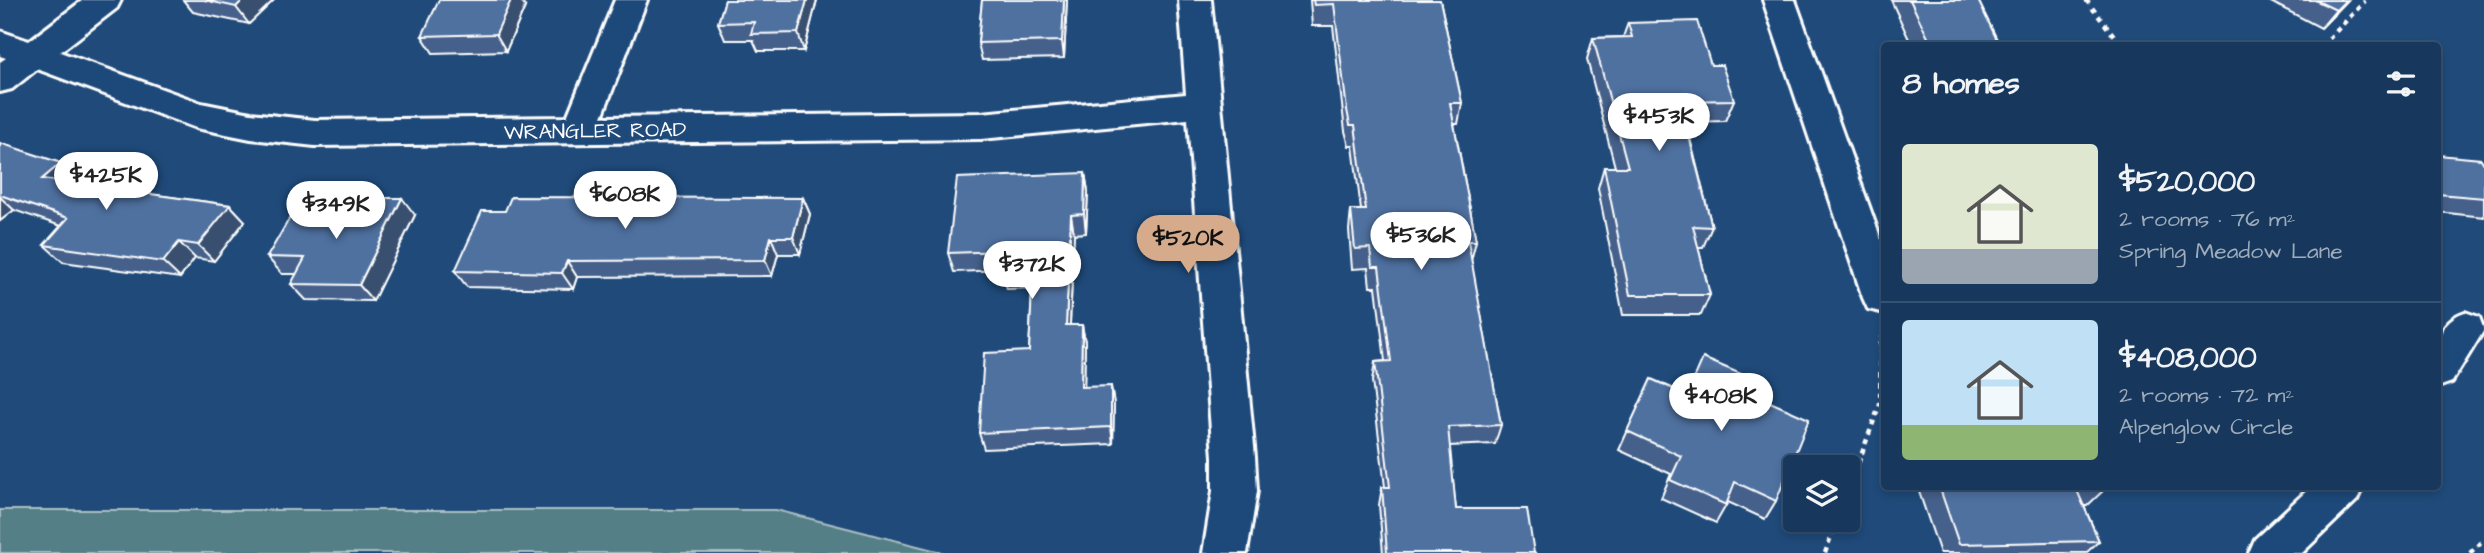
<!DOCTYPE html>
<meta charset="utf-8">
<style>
:root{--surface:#17385c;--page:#244365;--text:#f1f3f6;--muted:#9eacbb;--line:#365272;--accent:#d6ab8b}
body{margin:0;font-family:"Architects Daughter",sans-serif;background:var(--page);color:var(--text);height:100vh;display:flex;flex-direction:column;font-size:26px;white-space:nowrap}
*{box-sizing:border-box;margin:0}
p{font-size:23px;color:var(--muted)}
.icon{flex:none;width:38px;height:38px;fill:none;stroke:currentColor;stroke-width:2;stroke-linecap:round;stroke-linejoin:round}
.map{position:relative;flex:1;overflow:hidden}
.drawer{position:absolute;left:1881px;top:42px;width:560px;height:448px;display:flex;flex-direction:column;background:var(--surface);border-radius:7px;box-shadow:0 4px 10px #0003,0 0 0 2px var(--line)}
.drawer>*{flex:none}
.tools{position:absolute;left:1783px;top:455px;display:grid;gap:14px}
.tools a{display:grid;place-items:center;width:77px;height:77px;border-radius:7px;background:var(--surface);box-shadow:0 4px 10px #0003,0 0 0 2px var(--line);font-size:35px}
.price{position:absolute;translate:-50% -60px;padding:0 16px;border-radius:24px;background:#fff;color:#222;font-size:23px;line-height:46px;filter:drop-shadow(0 2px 4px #0008)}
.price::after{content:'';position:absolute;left:50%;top:42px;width:21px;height:16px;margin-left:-10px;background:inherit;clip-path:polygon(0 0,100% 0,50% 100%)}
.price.active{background:var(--accent);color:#111}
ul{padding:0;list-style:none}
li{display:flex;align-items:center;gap:21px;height:175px;padding:0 21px}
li+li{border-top:2px solid var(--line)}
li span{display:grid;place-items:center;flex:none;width:196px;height:140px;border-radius:7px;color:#555}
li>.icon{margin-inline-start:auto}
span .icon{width:84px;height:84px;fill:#fffc;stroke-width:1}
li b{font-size:30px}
h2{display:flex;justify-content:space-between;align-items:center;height:84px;padding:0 21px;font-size:30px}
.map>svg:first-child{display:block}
.green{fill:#547f87;stroke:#aabfc3;stroke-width:2}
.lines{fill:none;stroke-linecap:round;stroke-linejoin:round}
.minor-casing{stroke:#fff;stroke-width:6}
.path{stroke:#fff;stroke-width:4.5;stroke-dasharray:5 5;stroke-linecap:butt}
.minor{fill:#1f4a7a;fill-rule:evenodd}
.wall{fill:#44618a;stroke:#fff;stroke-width:2}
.shaded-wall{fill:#374f70;stroke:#fff;stroke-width:2}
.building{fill:#4f71a0;stroke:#fff;stroke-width:2}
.labels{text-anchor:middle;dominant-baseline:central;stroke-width:7;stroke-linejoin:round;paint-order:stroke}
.street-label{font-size:21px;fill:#fff;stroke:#1f4a7a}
</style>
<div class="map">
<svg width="2484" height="553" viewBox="0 0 2484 553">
<rect width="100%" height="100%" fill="#1f4a7a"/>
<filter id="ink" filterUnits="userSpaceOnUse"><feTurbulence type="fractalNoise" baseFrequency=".0143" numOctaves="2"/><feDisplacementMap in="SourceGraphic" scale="14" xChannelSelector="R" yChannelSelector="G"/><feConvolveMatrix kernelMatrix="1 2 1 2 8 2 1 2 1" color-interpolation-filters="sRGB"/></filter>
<g filter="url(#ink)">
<path class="green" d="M0,510H776L945,553H0Z"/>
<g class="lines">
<g class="minor-casing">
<g id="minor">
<path d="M83,0H121L117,8L60,52L201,103L251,113L315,120L567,117L615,0H647L602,117L981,113L1186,94L1179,0H1211L1255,457L1257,491L1247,553H1203L1213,491V457L1188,119L981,139L315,146L251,139L196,128L37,69L12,89L0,92V62L6,58L0,56V31L29,41Z"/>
<path d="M1763,0H1795L1885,251V313L1868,309L1863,298Z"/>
<path d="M2465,312L2479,317L2484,330L2452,382L2438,387C2438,357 2431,323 2465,312Z"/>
<path d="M2312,486H2363L2357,500L2302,553H2249L2255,539Z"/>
</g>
</g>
<g class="path">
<path d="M2086,0L2122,46"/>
<path d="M2322,46L2365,1"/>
<path d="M1848,491L1880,404L1881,336"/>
<path d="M1825,553L1837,520"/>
<path d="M2470,553L2484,539"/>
</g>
<use href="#minor" class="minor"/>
</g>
<g class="wall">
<path d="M183,0H274L249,24L193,12Z"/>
<path d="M725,0H817L804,51H758L753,40H725L718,23Z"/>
<path d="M982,0H1067L1064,58L982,60L978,43Z"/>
<path d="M1310,0H1440L1462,103L1458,124H1454L1476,241L1471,261L1501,425L1495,444L1449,446L1456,509L1534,553H1383L1379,505L1382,487H1385L1372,381L1375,362L1385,361L1376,287H1370L1368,268L1352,269L1349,230L1351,210H1361L1353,146H1349L1345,131L1333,26H1312Z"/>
<path d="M1891,0H1978L2000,46H1912Z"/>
<path d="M2267,0H2348L2321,28Z"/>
<path d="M525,7L506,51L433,53L422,36Z"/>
<path d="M1628,23L1711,65L1734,100L1725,121L1686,122L1712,227L1703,247H1698L1710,295L1701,315H1623L1598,188L1604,167H1615L1587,59L1593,38L1623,37Z"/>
<path d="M0,143L78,180L74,184L230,205L245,221L214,261L195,258L180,278L63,262L44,245L61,226L14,210L0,221Z"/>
<path d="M2438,155L2484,164V217L2438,212Z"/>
<path d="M1085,173L1088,192L1086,233L1074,234L1070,325H1082L1085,342L1084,387L1114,403L1113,444L984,449L979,433L1029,351L1032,288L1007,289L1003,270L954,272L948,253Z"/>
<path d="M803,198L810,214L800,254H778L772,276L577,277L573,289L467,287L455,271Z"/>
<path d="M415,215L373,301L306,300L291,284L297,274H282L267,257Z"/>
<path d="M1651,379L1686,394L1761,398L1776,501L1765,519L1728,502L1716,523L1661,498L1671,474L1619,450Z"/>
<path d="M1917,486H2106V488L2087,506H2084L2099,541L2086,553H1940Z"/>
</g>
<g class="shaded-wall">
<path d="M243,0H274L249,24L236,7Z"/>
<path d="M508,0H521L525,7L506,51L496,34Z"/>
<path d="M807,0H817L804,51L798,33Z"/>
<path d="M1064,0H1067L1064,58L1062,41Z"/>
<path d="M2346,0H2348L2321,28L2336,10Z"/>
<path d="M61,163L78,180L60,196L42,179Z"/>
<path d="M1085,173L1088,192L1086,233L1084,214Z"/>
<path d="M0,197L14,210L0,221Z"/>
<path d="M402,198L415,215L373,301L359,285Z"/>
<path d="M803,198L810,214L800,254L793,237Z"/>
<path d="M230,205L245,221L214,261L198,245Z"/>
<path d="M1071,215L1074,234L1069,343L1066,325Z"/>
<path d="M771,237L778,254L772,276L765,260Z"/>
<path d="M179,242L195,258L180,278L163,262Z"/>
<path d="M567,261L577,277L573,289L562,273Z"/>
<path d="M1082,325L1085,342L1084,404L1081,387Z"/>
<path d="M1111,386L1114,403L1113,444L1111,427Z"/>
</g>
<g class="building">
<path d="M204,0H243L236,7Z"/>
<path d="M439,0H511L496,34L422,36Z"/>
<path d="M725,0H807L798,33L751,34L754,22L718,23Z"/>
<path d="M982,0H1064L1062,41L978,43Z"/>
<path d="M1313,0H1440L1462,103H1450L1476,241H1468L1501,425L1448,427L1456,509H1527L1534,553H1387L1382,487H1390L1375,362L1391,361L1379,267H1372L1370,248L1355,249L1351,210H1366L1355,125H1350L1347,110L1334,4L1314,5Z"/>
<path d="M1910,0H1978L2000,46H1932Z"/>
<path d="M2315,0H2346L2336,10Z"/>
<path d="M1697,21L1711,65H1722L1734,100L1680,101L1712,227L1693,226L1710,295H1630L1604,167H1628L1593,38L1632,37L1628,23Z"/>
<path d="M0,143L61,163L42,179L230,205L198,245L179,242L163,262L44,245L68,218L0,195Z"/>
<path d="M2438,155L2481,159L2484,164V198L2438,194Z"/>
<path d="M1085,173L1084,214L1071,215L1066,325H1082L1081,387L1111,386V427L979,433L984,353L1029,351L1033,269L1003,270L1004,251L948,253L957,178Z"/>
<path d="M511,197L803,198L793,237H771L765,260L567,261L562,273L455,271L482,211H505Z"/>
<path d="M339,198H402L359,285L291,284L305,258L267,257L292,214H330Z"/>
<path d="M1703,358L1767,385L1761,398L1809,419L1776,501L1735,482L1726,505L1670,480L1681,456L1627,431L1651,379L1687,395Z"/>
<path d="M1939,486H2106V488H2076L2099,541L1959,544Z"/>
</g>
</g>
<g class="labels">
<g class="street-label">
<text transform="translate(595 131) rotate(-1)">WRANGLER ROAD</text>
</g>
</g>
</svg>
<div class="tools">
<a><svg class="icon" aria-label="layers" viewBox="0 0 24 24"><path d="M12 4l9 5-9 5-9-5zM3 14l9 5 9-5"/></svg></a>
</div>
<b class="price" style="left:1659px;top:153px">$453K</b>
<b class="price" style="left:106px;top:212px">$425K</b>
<b class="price" style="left:625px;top:231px">$608K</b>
<b class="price" style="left:336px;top:241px">$349K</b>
<b class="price" style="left:1421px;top:272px">$536K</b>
<b class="price active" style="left:1188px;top:275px">$520K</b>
<b class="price" style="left:1032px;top:301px">$372K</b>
<b class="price" style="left:1721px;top:433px">$408K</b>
<section class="drawer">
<h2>8 homes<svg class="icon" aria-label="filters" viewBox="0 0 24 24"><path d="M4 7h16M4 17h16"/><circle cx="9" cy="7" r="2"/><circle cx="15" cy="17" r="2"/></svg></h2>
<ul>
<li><span style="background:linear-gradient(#dfe7d0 75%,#9aa5b1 0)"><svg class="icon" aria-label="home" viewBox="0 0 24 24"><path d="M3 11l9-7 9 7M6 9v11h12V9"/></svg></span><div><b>$520,000</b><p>2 rooms · 76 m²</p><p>Spring Meadow Lane</p></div></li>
<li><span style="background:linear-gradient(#bfe0f5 75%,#8fb573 0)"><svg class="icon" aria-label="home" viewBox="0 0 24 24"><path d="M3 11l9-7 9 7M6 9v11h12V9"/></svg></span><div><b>$408,000</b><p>2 rooms · 72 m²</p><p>Alpenglow Circle</p></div></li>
</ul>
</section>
</div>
